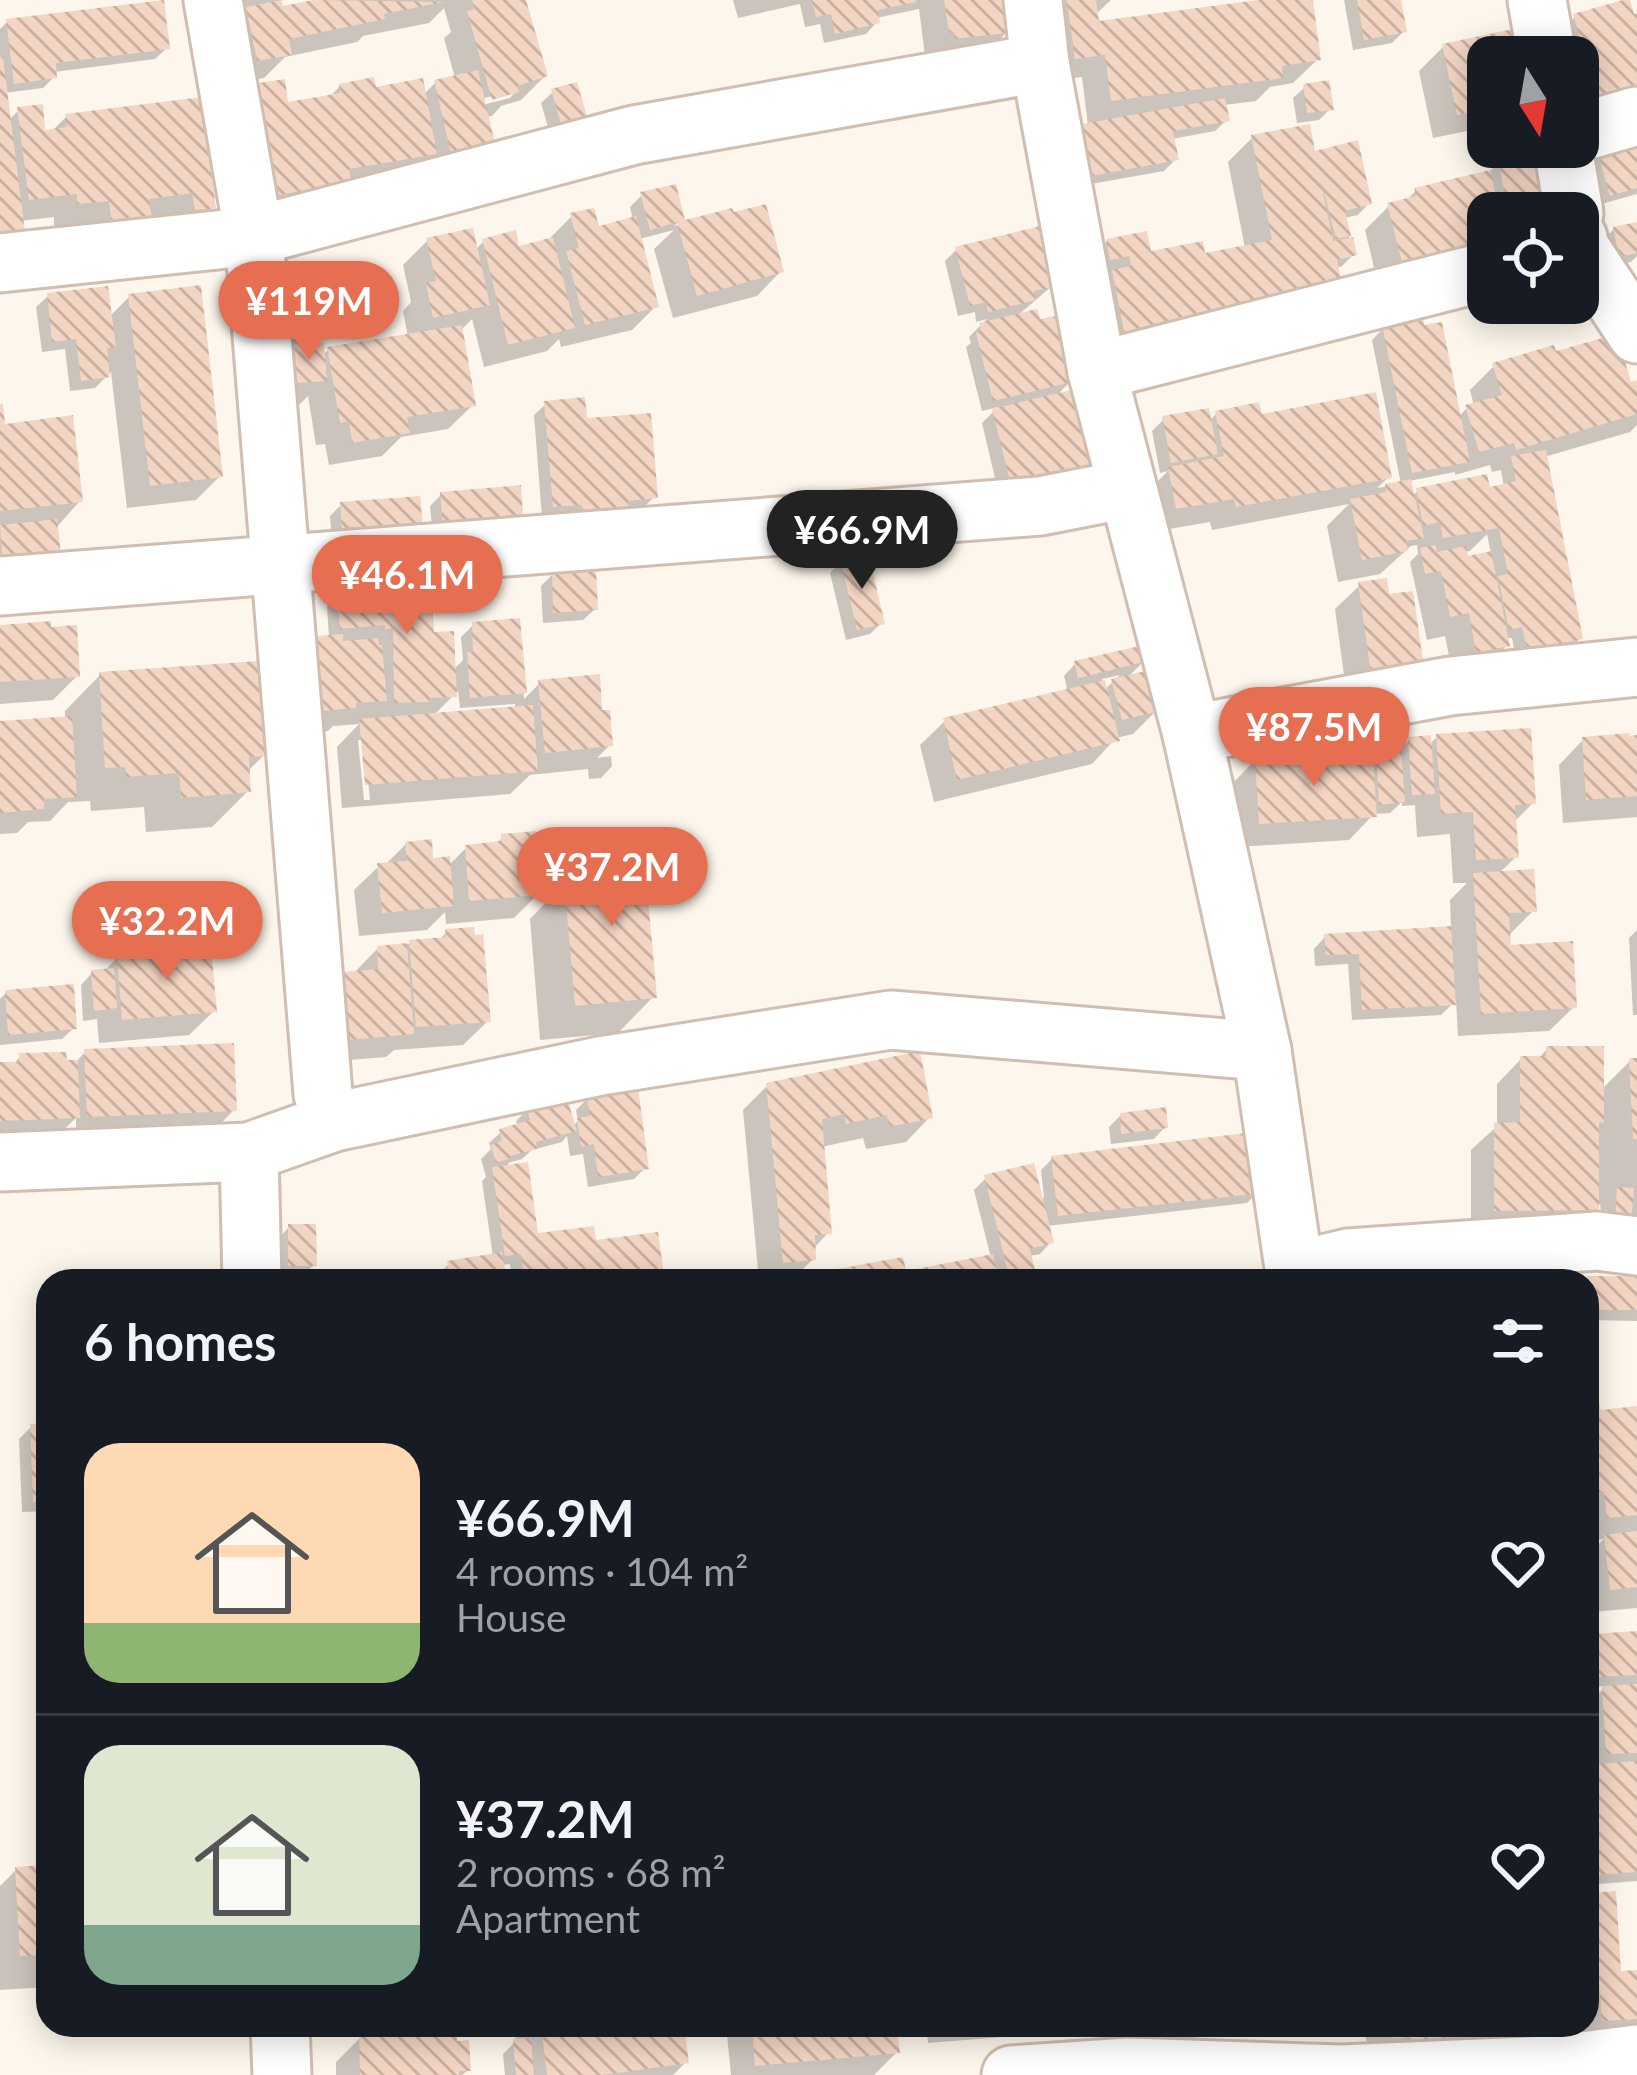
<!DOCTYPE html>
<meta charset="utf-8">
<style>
:root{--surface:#171b24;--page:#242831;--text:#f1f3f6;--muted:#9ea1a6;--line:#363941;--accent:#e76f51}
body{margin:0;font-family:Lato,sans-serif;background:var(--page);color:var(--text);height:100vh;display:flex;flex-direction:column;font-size:45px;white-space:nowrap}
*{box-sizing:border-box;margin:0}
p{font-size:39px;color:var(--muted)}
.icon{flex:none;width:66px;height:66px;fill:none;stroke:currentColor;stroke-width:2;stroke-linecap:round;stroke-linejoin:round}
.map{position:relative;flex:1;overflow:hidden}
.side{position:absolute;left:36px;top:1269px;width:1563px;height:768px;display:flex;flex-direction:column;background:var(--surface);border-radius:36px;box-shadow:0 6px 30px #0003}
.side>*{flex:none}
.needle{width:78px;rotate:169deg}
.controls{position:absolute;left:1467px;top:36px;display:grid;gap:24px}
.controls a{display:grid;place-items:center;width:132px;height:132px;border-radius:24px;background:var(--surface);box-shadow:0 6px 30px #0003;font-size:60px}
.price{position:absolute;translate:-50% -102px;padding:0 27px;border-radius:42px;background:var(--accent);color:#fff;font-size:39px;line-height:78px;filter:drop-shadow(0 3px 6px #0008)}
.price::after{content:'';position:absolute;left:50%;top:72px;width:36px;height:27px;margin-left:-18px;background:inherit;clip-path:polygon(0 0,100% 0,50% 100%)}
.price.active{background:#222;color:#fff}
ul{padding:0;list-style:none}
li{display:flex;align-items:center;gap:36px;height:300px;padding:0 48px}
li+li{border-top:3px solid var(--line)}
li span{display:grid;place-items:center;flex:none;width:336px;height:240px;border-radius:36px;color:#555}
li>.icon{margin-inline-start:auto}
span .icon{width:144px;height:144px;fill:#fffc;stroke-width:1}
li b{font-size:51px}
h2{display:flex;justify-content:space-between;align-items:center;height:144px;padding:0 48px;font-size:51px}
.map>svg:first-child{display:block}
.shadow{fill:#0003;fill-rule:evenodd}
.building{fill:url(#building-back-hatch)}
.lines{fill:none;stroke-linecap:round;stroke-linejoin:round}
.minor-casing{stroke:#d1beb0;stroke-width:63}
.minor{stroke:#fff;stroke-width:57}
</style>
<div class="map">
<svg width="1637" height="2075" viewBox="0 0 1637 2075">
<defs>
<pattern id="building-back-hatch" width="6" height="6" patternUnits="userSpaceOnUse" patternTransform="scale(3)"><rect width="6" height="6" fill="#f3d5c3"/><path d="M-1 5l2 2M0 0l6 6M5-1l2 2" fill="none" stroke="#cab0a1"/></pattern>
</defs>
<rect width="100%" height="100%" fill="#fdf6ec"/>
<g class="shadow">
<path d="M217,0H285L279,1L280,10L328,0H523L545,76L521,100L501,106L492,116L486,117L493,147L254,218L236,111L260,86L286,105L329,98L340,86L423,95L435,83L455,78L444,38L451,32L444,8L429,23L363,36L357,42L285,57L264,78L234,84L223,34L250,7L220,13ZM518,89L510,98L478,106L477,100Z"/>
<path d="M733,0H1012L1015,24L991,48L925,56L919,9L876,18L877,22L866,34L824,43L820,24L805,27L800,4L738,18Z"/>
<path d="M1041,0H1111L1095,15L1097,25L1263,0H1310L1318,59L1293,83L1270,87L1256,101L1224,105L1227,120L1215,131L1172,139L1176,159L1164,171L1080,186L1072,139L1088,126L1082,77L1052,81Z"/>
<path d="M1344,0H1398L1404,31L1392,43L1353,50Z"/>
<path d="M1637,16V109L1578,122V57H1555L1550,41L1575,17Z"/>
<path d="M7,22L167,48L155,59L54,72V77L43,88L4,93L8,121L19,110L43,133L51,132L67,116L199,101L213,207L188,231L172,233L169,216L148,219L88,246L85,224L54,227V217L20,221L0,253V29Z"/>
<path d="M1443,47L1488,57V144L1476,146L1472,130L1433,138L1419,71Z"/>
<path d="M1305,87L1330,109L1319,120L1297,123L1293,98Z"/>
<path d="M553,92L583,116L572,128L550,134L541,103Z"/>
<path d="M1252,138L1313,157L1369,203L1358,215L1344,218L1354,254L1342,266L1101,359L1083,266L1107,241L1148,255L1203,256L1245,248L1228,162Z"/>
<path d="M1637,145V194L1598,205L1588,167L1599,156Z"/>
<path d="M1497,147H1542L1558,213H1488V250L1378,284L1365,230L1389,206L1404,202L1416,191L1488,173L1493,168L1491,153Z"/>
<path d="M642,195L682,219L674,226L730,212L781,271L757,296L673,318L654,249L674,230L639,239L656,306L632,330L561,347L559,339L547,351L484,367L472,319L462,329L473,405L448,429L401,437L382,456L329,465L325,444L316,445L308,396L300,404L270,406L261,312L331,321L305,347L322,356L328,350L408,337L403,311L411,302L403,265L427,241L475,250L483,242L517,249L546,242L572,216L596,229L633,220L630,207Z"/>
<path d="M1637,225V256L1631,262L1608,267L1603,241L1614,229Z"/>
<path d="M957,249L1052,286L1016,317L1072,380L1056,396L1095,463L1083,475L999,495L982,423L998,407L982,411L966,347L971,343L969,337L987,319L976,322L975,312L958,316L945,261Z"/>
<path d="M48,296L109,317L129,297L220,476L196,500L127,508L111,372L95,388L70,391L65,349L42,352L36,307Z"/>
<path d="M1384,328L1458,417L1467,408L1474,406L1470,390L1494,366L1554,355L1629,386L1637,383V425L1630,432L1544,457L1580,638L1569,650L1516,660L1512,638H1505L1507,645L1483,670L1453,675L1445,636L1427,640L1410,562L1418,554L1417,545L1411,546L1380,574L1338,582L1327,526L1349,504L1212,530L1210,522L1152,532L1145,494L1168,471L1160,473L1152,431L1164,419L1208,422L1217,413L1259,417L1389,477L1377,488L1401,484L1372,340ZM1490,465L1492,472L1501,470L1504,487L1488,493L1418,491L1412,496L1409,481L1455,472V475ZM1487,534L1491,554L1466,559L1464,552L1470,551Z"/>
<path d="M546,404L585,422L654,497L643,508L542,517L534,415Z"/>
<path d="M0,412L2,427L80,501L0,590Z"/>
<path d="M441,495L510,541L434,547L430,506Z"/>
<path d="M341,505L421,537L333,555L330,516Z"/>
<path d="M841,562L881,623L870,634L846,640L830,573Z"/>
<path d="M553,574L595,609L583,620L543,623L541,586Z"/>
<path d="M1360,585L1386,597L1420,666L1347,697L1335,609Z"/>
<path d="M384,586L431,629L453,670L463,660L461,637L473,625L518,622L524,699L540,683L599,713L610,745L597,758L611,756L612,766L601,778L589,779L588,769L530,775L510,794L342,808L337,747L359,724L333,726L328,731L299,734L294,664L319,639L329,638L327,606L338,595L378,592ZM458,691L460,708L515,704V710L433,716ZM358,740H364L370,800H364Z"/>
<path d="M0,628L77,676L53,700L0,704Z"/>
<path d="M1145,660L1126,679L1157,710L1133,734L1116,738L1092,764L934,802L920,745L945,721L1068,692L1064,676L1075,664ZM1120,675L1104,690L1102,679Z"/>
<path d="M100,675L264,755L247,772L248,791L212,827L146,832L144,807L91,811L90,801L68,802L50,821L28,822L17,833L0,834V724L65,719V711Z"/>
<path d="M1437,737L1533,803L1513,823L1516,857L1498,874L1534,910L1508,936V948L1574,1007L1549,1031L1458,1036L1456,1000L1441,1015L1352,1020L1348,964L1315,966L1314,949L1325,937L1451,929L1450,900L1467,883H1453L1450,834L1417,837L1415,805L1402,806V802L1390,813L1374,814L1349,840L1236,847L1232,784L1256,759L1290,766L1369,761L1377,753L1398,752L1409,740L1429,745Z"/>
<path d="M1637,738V817L1563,823L1559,765L1583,740Z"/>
<path d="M503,837L538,894L514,918L446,924L445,912L427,930L359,936L354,890L379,866L385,865L406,844L430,861L448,866L466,848L495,845Z"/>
<path d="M596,850L653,997L618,1033L540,1040L530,919Z"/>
<path d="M1637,930V1015H1633L1629,938Z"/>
<path d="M447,932L488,1021L463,1045L394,1050L386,1057L325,1062L320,999L344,975L353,974L378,948L439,940Z"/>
<path d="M129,936L169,945L161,954L214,1011L189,1035L99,1043L97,1019L83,1021L81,985L92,973L103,972L118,957L117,947Z"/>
<path d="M6,993L74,1028L62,1039L0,1045V999Z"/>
<path d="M1547,1049L1601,1090L1630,1061H1637V1229L1605,1234L1607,1210L1601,1211L1600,1204L1572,1233L1471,1234V1150L1497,1126V1084L1521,1059H1538Z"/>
<path d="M85,1052L234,1110L222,1122L76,1128V1118L52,1141L0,1143V1065H12L21,1056L75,1063Z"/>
<path d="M767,1086L930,1117L906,1142L866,1149L863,1138L821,1147L829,1232L813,1249V1259L791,1281H759L743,1110Z"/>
<path d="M588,1098L645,1168L634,1179L588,1187L583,1154L570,1156L567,1136L562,1142L532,1150L522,1159L508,1163L535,1237L594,1244L662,1281H512L510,1264L501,1265L504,1281H438L437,1275L449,1264L493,1257L482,1181L486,1177L481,1159L491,1149L489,1143L501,1132L518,1127L516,1121L528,1109L572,1127L578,1121L576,1110Z"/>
<path d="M1121,1115L1165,1127L1154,1139L1111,1144L1109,1127Z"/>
<path d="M1052,1159L1258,1192L1247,1203L1047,1226L1051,1242L1040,1254L1029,1256L1032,1269L1020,1281H829L839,1272L904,1275L991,1258L974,1190L986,1178L1044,1198L1041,1170Z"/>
<path d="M289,1227L314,1265L302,1276H278V1239Z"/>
<path d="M1587,1279H1637V1321L1587,1320L1585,1281Z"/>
<path d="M1587,1366L1598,1413L1637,1409V1608L1593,1612L1594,1618L1587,1626V1555L1604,1539L1587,1541Z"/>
<path d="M48,1426V1511L22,1512L19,1439L31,1427Z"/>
<path d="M1637,1634V1881L1587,1885V1768L1595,1767L1594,1747L1587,1754V1645L1595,1637ZM1606,1686L1591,1701L1590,1687Z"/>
<path d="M48,1868V1987L0,1990V1886L17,1869Z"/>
<path d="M1593,1896L1619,1974L1637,1973V2027L1578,2044L1577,2025H1587V1902Z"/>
<path d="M521,2025H681L686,2062L673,2075H505L503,2054L516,2041L515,2031Z"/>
<path d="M726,2025H894L897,2052L874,2075H731Z"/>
<path d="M926,2025H1071L1064,2032L928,2043Z"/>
<path d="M1133,2025H1299L1293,2030L1135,2042Z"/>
<path d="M1345,2025H1531V2029L1506,2053L1368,2062L1365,2026L1345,2028Z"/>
<path d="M360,2038L468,2070L462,2075H336V2062Z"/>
</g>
<g class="building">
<path d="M164,0L170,49L56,63L57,78L14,84L6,19Z"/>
<path d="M281,0L283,6L313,0L444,2L384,14L385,19L289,39L292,55L257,61L246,7Z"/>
<path d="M472,0H526L548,76L517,86L519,92L492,100L467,11L475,9Z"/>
<path d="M812,0H916V2L878,10L880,23L835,34L831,14L816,17Z"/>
<path d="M944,0H1015L1019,25L1006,27L1007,33L954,39V32L949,33Z"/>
<path d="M1067,0H1096L1099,21L1258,0H1313L1321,60L1282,66L1283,78L1111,101L1105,55L1075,59Z"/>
<path d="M1357,0H1401L1407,32L1364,40Z"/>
<path d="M1623,0H1630L1634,14L1637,13V98L1597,101L1573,14Z"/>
<path d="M1527,26L1533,57H1488V109L1457,115L1442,44Z"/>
<path d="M0,57H3L25,232L0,235Z"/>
<path d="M478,70L496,148L452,158L434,80Z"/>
<path d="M374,77L376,87L423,78L437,154L349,169L351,182L278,195L259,83L285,79L288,102L340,93L339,84Z"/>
<path d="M1329,80L1334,110L1307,113L1303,84Z"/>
<path d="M577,82L587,117L561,124L551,89Z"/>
<path d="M202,97L216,208L195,210L192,193L149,199L152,219L112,224L109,201L77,204V194L29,200L17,107L43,104L45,130L67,127L65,114Z"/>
<path d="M1225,98L1230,121L1173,131L1179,160L1091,176L1082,124Z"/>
<path d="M1310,124L1315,151L1358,140L1372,204L1345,211L1351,236L1336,239L1320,177L1333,241L1353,237L1357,255L1337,260L1342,285L1125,336L1112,270L1131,266L1129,256L1110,260L1106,239L1147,231L1151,251L1203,241L1205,253L1272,240L1251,135Z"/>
<path d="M1637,142V188L1610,196L1598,153Z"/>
<path d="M1503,147H1537L1522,154L1558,148L1561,213H1508L1498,159L1504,158Z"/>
<path d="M1490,170L1500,213H1488V241L1402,262L1387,203L1416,196L1414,188Z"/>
<path d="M676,184L685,220L732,208L734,212L766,204L784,272L697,296L677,222L650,230L640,192Z"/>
<path d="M594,208L599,226L636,216L659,307L585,325L566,251L579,248L570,213Z"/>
<path d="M1637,222V253L1619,257L1613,227Z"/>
<path d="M1040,226L1055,287L1034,291L1036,300L988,312L986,302L970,306L955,247Z"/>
<path d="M473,228L490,305L433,318L426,283L436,281L426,238Z"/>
<path d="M516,230L519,246L553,237L575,328L508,345L482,239Z"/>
<path d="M331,281L334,323L288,326L284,285Z"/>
<path d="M201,285L223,477L150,486L128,294Z"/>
<path d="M108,286L116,347L107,348L110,377L81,381L76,339L52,342L47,293Z"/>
<path d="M1037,309L1040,319L1060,315L1076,381L993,401L976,333L981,331L979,323Z"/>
<path d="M1423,317L1424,325L1442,322L1470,462L1412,473L1382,325Z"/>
<path d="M462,325L476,406L407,417L410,433L352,443L349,421L340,423L327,347Z"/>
<path d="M1617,334L1631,382L1637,380V414L1516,450L1514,443L1479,452L1465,405L1502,395L1492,363L1554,345L1556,351Z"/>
<path d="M324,343L327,381L293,383L291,345Z"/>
<path d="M1079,388L1098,464L1011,485L992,409Z"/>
<path d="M1376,392L1392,478L1236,507L1234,499L1176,509L1168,467L1224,456L1215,411L1259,402L1262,414Z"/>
<path d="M585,397L587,418L651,413L658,498L628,501L629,523L583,526L582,505L553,507L544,401Z"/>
<path d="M0,404H3L5,424L73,415L83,502L0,511Z"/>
<path d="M1209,408L1218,454L1171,463L1162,416Z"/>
<path d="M1546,450L1583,639L1527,650L1522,627L1509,630L1498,576L1508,574L1499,528L1443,538L1440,522L1423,526L1416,488L1487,474L1490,487L1516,481L1511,456Z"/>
<path d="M1411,479L1424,538L1406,541L1408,551L1362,560L1350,499L1386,492L1385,484Z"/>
<path d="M521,485L524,530L444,537L440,492Z"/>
<path d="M420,496L424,538L343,545L340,502Z"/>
<path d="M57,519L62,563L3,569L0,525Z"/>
<path d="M1436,545L1437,552L1466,546L1468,556L1491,551L1510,646L1476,653L1469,613L1450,617L1441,571L1425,574L1420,548Z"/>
<path d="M868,553L885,624L857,630L840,559Z"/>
<path d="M596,568L598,610L553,613L552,571Z"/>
<path d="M1387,578L1389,594L1413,591L1424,667L1371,674L1358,582Z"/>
<path d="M431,580L434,632L454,631L457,697L429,698L430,702L394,703L393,628L385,629V625L340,629L337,592L381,589L385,617L382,583Z"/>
<path d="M520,618L527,693L470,698L467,652H473L472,622Z"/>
<path d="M51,621V627L77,625L80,677L0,682V625Z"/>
<path d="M343,634V641L378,638L379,645H382L387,701L356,703V708L322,711L317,636Z"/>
<path d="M1144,645L1148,661L1078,678L1074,661Z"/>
<path d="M261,661L267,756L249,757L251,792L181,798L179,773L126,777L125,767L105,768L99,672Z"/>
<path d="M1150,670L1160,711L1122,720L1111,679Z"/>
<path d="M600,674L602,710H610L613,746L545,753L538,680Z"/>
<path d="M1105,680L1120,741L957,780L943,718Z"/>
<path d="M533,705L538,771L365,785L359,719Z"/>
<path d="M72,716L77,797L44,799V809L0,813V721Z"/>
<path d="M1531,728L1536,804L1515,805L1519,858L1476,860L1473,812L1441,814L1436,734Z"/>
<path d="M1630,733L1629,736L1637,735V796L1586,800L1582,737Z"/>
<path d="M1431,735L1435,794L1412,795L1408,737Z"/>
<path d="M1401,748L1405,802L1379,805L1376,750Z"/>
<path d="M1293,754V763L1373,757L1377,817L1259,824L1255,756Z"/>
<path d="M536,831L541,895L469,901L465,845L501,841V834Z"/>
<path d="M432,839L433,858L450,856L454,906L382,913L377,863L407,861L405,842Z"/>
<path d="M643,843L657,998L575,1006L564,880L597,878L594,847Z"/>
<path d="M1534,869L1537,912L1509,913L1511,945L1573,941L1577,1008L1481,1014L1473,873Z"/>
<path d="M1451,926L1456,1005L1362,1010L1359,954L1326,955L1324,934Z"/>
<path d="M474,927L475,935L483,934L491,1022L416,1027L409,940L446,937L445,929Z"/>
<path d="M171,931L172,946L128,948V933Z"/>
<path d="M407,943L414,1034L348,1040L343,972L378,969L377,946Z"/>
<path d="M211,946L217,1012L122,1020L117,954Z"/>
<path d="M114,968L117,1008L94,1011L91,970Z"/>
<path d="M74,984L77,1029L8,1035L5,990Z"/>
<path d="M234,1043L237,1111L87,1117L84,1049Z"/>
<path d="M1546,1046H1604V1123L1599,1122V1210L1494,1211V1123L1520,1122V1056H1546Z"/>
<path d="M920,1051L933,1118L889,1127L887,1115L846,1124L844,1114L822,1119L832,1234L815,1235L816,1260L783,1263L766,1083Z"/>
<path d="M66,1052L67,1060H78L80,1118L0,1121V1062H19V1053Z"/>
<path d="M1629,1058H1637V1139H1633Z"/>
<path d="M638,1088L649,1169L598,1177L594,1144L581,1147L577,1118L590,1116L586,1095Z"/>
<path d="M566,1095L577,1131L536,1142L537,1149L510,1156L511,1158L496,1163L491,1145L502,1141L499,1129L530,1120L526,1106Z"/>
<path d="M1166,1107L1168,1128L1121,1134L1120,1113Z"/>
<path d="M1254,1132L1262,1193L1058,1216L1051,1156Z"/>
<path d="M528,1162L538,1233L594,1226L596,1240L658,1232L665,1281H524L521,1254L505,1256L492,1167Z"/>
<path d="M1034,1163L1054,1243L1030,1249L1035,1270L1009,1276L984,1175Z"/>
<path d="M1617,1187L1634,1188L1631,1224H1615Z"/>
<path d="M288,1224H316L317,1266H288Z"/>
<path d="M502,1252L507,1281H451L447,1261Z"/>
<path d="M993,1254L998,1281H839L837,1269L903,1257L906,1271Z"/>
<path d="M1586,1276H1637V1310H1587Z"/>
<path d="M1589,1360L1601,1410L1637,1406V1515L1607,1518L1604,1492L1587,1493Z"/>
<path d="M48,1423V1501L33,1502L30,1424Z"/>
<path d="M1637,1531V1587L1610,1590L1604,1535Z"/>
<path d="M1591,1560L1597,1619L1587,1620V1561Z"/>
<path d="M1637,1631V1675L1596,1677L1593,1634Z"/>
<path d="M1637,1684V1753L1606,1754L1602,1686Z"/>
<path d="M1587,1685H1592L1599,1746L1587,1748Z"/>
<path d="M1637,1761V1872L1594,1875L1587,1765Z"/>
<path d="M48,1865V1955L20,1956L15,1867Z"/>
<path d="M1616,1891L1621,1971L1637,1970V2019L1602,2021L1592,1893Z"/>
<path d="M541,2025H684L689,2063L603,2075H547Z"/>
<path d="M752,2025H897L900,2053L755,2066Z"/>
<path d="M938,2025H995V2028L938,2033Z"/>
<path d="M1390,2025H1534V2030L1409,2041V2037L1391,2039Z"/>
<path d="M457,2032V2041L469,2040L471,2071H459V2075H360L359,2035Z"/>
<path d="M531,2038L534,2075H516L513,2039Z"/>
</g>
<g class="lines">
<g class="minor-casing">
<g id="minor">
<path d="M213,0L254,236L323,1094L334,1122"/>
<path d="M1033,0L1040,63L1097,371L1192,734L1262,1051L1296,1281"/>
<path d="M1537,0L1547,57"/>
<path d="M1578,133L1637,116"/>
<path d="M1563,147L1574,213"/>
<path d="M1578,238L1580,248L1637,334"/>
<path d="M0,263L254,236L634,135L1040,63"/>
<path d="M1097,371L1488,271"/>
<path d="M0,586L1040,506L1127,489"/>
<path d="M1192,734L1450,686L1637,667"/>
<path d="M249,1152L252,1281"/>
<path d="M0,1162L249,1152L334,1122L600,1066L891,1020L1262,1051"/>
<path d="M1295,1271L1348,1258L1597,1241L1637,1246"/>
<path d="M280,2025L282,2075"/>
<path d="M1011,2075L1129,2067L1341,2074L1550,2065L1637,2054"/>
</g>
</g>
<use href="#minor" class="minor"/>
</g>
</svg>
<div class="controls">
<a><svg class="needle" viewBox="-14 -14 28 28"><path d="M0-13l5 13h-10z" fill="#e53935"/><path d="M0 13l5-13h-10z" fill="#9ea1a6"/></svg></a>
<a><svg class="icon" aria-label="locate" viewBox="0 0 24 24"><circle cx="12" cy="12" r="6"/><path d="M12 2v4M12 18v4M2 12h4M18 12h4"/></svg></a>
</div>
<b class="price" style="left:309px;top:363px">¥119M</b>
<b class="price active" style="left:862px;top:592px">¥66.9M</b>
<b class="price" style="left:407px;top:637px">¥46.1M</b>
<b class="price" style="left:1314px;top:789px">¥87.5M</b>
<b class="price" style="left:612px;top:929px">¥37.2M</b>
<b class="price" style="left:167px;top:983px">¥32.2M</b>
<section class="side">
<h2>6 homes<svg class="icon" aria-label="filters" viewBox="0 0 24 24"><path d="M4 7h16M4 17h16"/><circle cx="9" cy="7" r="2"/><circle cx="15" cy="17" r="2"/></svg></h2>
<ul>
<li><span style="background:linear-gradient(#ffd9b3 75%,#8fb573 0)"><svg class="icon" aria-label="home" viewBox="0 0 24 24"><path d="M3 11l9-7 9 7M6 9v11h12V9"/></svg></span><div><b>¥66.9M</b><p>4 rooms · 104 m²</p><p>House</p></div><svg class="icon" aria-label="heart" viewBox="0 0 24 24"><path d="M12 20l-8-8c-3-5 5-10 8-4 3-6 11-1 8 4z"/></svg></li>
<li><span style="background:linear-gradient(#dfe7d0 75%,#7fa58c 0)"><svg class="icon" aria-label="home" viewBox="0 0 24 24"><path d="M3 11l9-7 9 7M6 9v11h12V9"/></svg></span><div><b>¥37.2M</b><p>2 rooms · 68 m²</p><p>Apartment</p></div><svg class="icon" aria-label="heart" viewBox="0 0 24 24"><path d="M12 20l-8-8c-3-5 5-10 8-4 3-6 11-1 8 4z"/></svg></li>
</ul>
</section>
</div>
